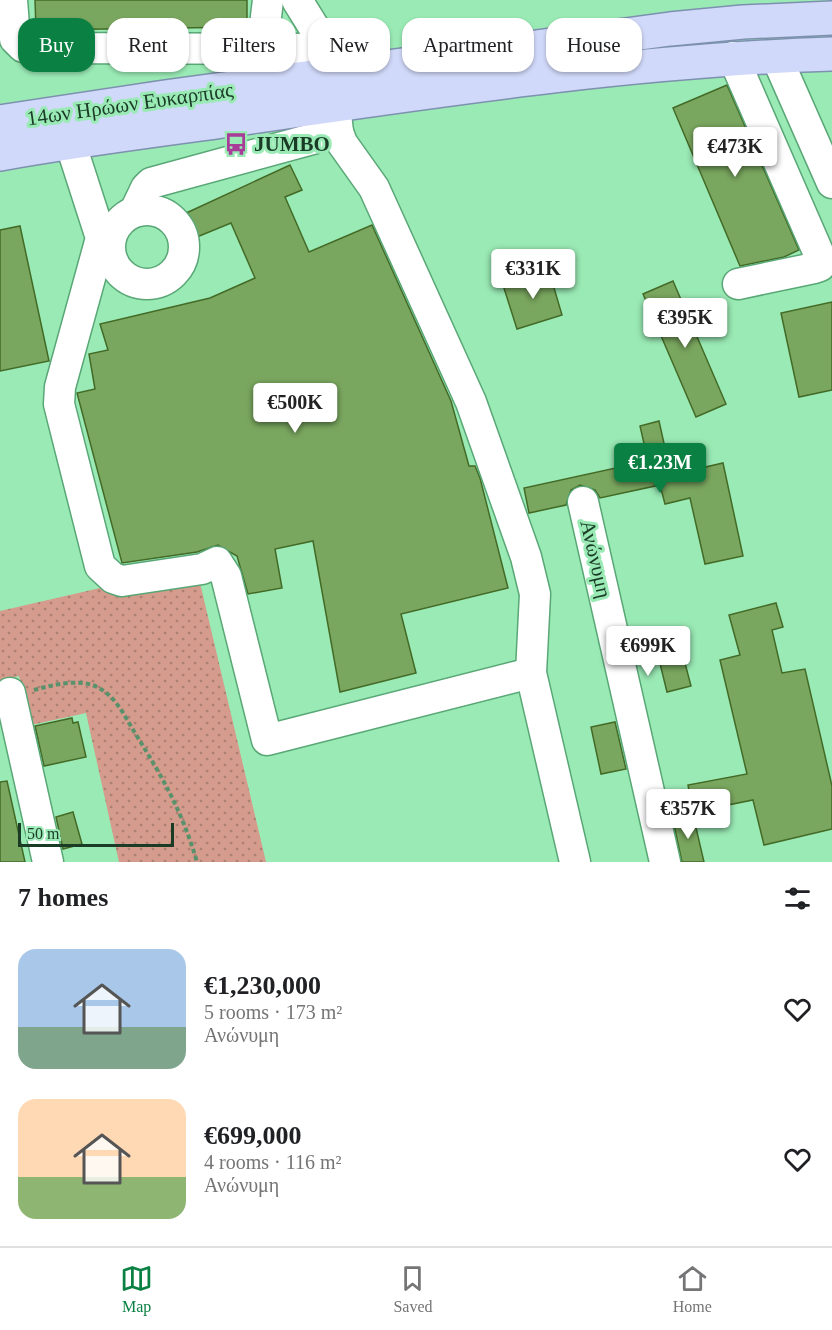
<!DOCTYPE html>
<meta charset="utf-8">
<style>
:root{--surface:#fff;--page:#f6f6f6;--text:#202124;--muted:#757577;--line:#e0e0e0;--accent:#0b8043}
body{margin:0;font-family:"Times New Roman",serif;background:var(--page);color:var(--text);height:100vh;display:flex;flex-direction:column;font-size:22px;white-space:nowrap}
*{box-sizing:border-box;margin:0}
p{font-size:20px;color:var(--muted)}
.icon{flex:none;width:33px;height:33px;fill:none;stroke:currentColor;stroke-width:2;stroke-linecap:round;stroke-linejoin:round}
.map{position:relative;height:862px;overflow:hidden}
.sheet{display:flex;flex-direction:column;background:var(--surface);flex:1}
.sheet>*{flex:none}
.guide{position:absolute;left:18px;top:18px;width:796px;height:54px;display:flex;gap:12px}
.scale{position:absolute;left:18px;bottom:15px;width:156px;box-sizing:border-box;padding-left:6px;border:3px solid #1a3b26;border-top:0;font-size:16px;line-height:21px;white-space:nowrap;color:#1a3b26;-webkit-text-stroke:4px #9aeab5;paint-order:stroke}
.price{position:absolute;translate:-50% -51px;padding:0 14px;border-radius:6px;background:#fff;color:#222;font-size:20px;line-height:39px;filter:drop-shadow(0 2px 3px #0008)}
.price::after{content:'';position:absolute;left:50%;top:36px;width:18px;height:14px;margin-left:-9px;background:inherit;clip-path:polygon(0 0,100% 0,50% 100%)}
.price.on{background:var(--accent);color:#fff}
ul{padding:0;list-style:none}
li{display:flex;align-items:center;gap:18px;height:150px;padding:0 18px}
li span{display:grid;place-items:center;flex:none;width:168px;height:120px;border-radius:18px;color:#555}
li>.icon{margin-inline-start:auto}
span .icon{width:72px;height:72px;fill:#fffc;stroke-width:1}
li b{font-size:26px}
h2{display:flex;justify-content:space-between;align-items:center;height:72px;padding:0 18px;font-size:26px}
.chip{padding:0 21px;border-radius:18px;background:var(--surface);box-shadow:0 2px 4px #0004;font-size:21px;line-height:54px}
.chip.on{background:var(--accent);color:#fff}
.dock{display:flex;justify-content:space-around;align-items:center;height:84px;border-top:2px solid var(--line);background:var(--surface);font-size:16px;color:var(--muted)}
.dock a{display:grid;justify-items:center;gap:3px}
.dock .on{color:var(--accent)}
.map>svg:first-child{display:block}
.grass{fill:url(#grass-dots)}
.building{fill:#7aa75f;stroke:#436b27;stroke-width:1.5}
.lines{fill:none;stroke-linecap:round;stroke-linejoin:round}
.minor-casing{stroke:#59a776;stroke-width:33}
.major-casing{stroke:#7d91ae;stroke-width:36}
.path{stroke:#59916c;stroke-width:4;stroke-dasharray:4.5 3;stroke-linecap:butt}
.minor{stroke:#fff;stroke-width:30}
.major{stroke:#d1d9fa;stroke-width:33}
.labels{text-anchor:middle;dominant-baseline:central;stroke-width:6;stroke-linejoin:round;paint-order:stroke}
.street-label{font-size:21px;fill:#1a3b26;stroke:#9aeab5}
.poi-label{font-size:21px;font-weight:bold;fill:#1a3b26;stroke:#9aeab5;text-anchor:start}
</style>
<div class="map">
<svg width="832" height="862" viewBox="0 0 832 862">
<defs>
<pattern id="grass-dots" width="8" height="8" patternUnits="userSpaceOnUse" patternTransform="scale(1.5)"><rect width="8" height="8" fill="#d59b8c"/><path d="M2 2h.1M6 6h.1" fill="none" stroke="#ac8072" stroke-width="1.8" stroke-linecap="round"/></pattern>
</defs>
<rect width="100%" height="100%" fill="#9aeab5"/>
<path class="grass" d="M196,566L266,862H119L86,713L31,725L19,676L0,680V611Z"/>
<g class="building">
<path d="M35,0H247V27L36,30Z"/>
<path d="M727,85L799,250L784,257L740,266L673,108Z"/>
<path d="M290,165L302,190L285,197L309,252L372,225L451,401L469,466H475L480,478L508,588L401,614L416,673L340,692L313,541L275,549L282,588L248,594L237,556L218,545L197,552L122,563L77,393L95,389L89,354L108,350L100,324L210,298L255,278L231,223L192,239L182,215Z"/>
<path d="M20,226L49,361L0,371V230Z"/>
<path d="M549,271L562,315L517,329L503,285Z"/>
<path d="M673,281L726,404L696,417L643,294Z"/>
<path d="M832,302V390L799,397L781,313Z"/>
<path d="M659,421L671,475L723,463L743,556L705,564L690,498L665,504L660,485L600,498L595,490L580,485L571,490L566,505L529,513L524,488L648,461L640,426Z"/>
<path d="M776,603L783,627L772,630L782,673L805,669L832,786V829L764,845L753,800L693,812L688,785L747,774L720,660L740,655L729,615Z"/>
<path d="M676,629L691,686L667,692L653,635Z"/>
<path d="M72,718L73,723L78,722L86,757L44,766L35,726Z"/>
<path d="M615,722L626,769L601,774L591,727Z"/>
<path d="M7,781L25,862H0V782Z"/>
<path d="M73,812L82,844L63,849L56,817Z"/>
<path d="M693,815L704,862H682L673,820Z"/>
</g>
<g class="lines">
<g class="minor-casing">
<g id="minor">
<path d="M12,0L15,39L23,47L29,48L328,49"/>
<path d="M297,0L336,63"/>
<path d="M776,56L832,183"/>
<path d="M733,57L822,261L820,266L814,268L738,284"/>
<path d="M265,68L262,50L268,0"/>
<path d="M335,105L338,132L342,143L374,188L471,402L526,557L535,594L531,673L575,862"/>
<path d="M70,142L101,238L60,387L59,404L100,566L113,578L122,581L202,569L217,562L226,576L267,740L531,673"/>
<circle cx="147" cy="247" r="37"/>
<path d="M135,211L146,188L151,183L338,132"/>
<path d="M583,502L665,862"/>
<path d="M10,693L48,862"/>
</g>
</g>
<g class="major-casing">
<g id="major">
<path d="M0,122L165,97L670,29L743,22L832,18"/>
<path d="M0,154C88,138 176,128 265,115C453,88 642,60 832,54"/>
</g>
</g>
<path class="path" d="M34,690C52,685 80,678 97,687C116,696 125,717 135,733C163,778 182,811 197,862"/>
<use href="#minor" class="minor"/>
<use href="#major" class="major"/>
</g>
<defs>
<g id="bus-bare" transform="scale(1.8)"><path d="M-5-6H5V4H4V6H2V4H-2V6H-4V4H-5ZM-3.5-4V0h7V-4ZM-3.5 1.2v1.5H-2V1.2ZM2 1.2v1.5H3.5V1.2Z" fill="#a93b99" stroke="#9aeab5" stroke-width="2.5" paint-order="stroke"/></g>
</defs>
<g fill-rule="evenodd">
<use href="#bus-bare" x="236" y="144"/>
</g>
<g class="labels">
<g class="street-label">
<text transform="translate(130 104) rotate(-8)">14ων Ηρώων Ευκαρπίας</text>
<text transform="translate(596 559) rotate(77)">Ανώνυμη</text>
</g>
<g class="poi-label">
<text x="254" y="144">JUMBO</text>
</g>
</g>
</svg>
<div class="scale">50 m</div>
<b class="price" style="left:735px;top:178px">€473K</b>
<b class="price" style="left:533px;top:300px">€331K</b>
<b class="price" style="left:685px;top:349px">€395K</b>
<b class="price" style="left:295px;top:434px">€500K</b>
<b class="price on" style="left:660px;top:494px">€1.23M</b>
<b class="price" style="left:648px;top:677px">€699K</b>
<b class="price" style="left:688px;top:840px">€357K</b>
<div class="guide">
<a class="chip on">Buy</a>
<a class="chip">Rent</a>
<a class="chip">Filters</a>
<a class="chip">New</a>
<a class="chip">Apartment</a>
<a class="chip">House</a>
</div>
</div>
<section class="sheet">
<h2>7 homes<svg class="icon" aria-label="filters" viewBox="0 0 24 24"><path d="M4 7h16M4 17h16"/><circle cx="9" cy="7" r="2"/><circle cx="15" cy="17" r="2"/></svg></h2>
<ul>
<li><span style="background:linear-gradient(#a9c7e8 65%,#7fa58c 0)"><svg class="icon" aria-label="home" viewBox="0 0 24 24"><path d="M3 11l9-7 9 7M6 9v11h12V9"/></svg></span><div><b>€1,230,000</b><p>5 rooms · 173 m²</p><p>Ανώνυμη</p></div><svg class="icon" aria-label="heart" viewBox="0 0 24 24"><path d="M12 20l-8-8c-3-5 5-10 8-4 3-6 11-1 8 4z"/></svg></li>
<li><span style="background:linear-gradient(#ffd9b3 65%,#8fb573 0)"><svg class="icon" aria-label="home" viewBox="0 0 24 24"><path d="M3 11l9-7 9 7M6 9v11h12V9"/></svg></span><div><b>€699,000</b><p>4 rooms · 116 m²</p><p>Ανώνυμη</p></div><svg class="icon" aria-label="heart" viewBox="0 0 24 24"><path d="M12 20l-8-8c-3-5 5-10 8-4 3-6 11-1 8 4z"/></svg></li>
</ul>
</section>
<nav class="dock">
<a class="on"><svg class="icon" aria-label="map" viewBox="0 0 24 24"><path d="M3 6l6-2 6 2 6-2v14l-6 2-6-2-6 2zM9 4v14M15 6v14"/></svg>Map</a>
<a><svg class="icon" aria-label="saved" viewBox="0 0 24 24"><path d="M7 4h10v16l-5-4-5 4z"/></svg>Saved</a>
<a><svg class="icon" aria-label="home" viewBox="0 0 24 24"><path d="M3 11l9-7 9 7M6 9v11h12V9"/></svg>Home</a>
</nav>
